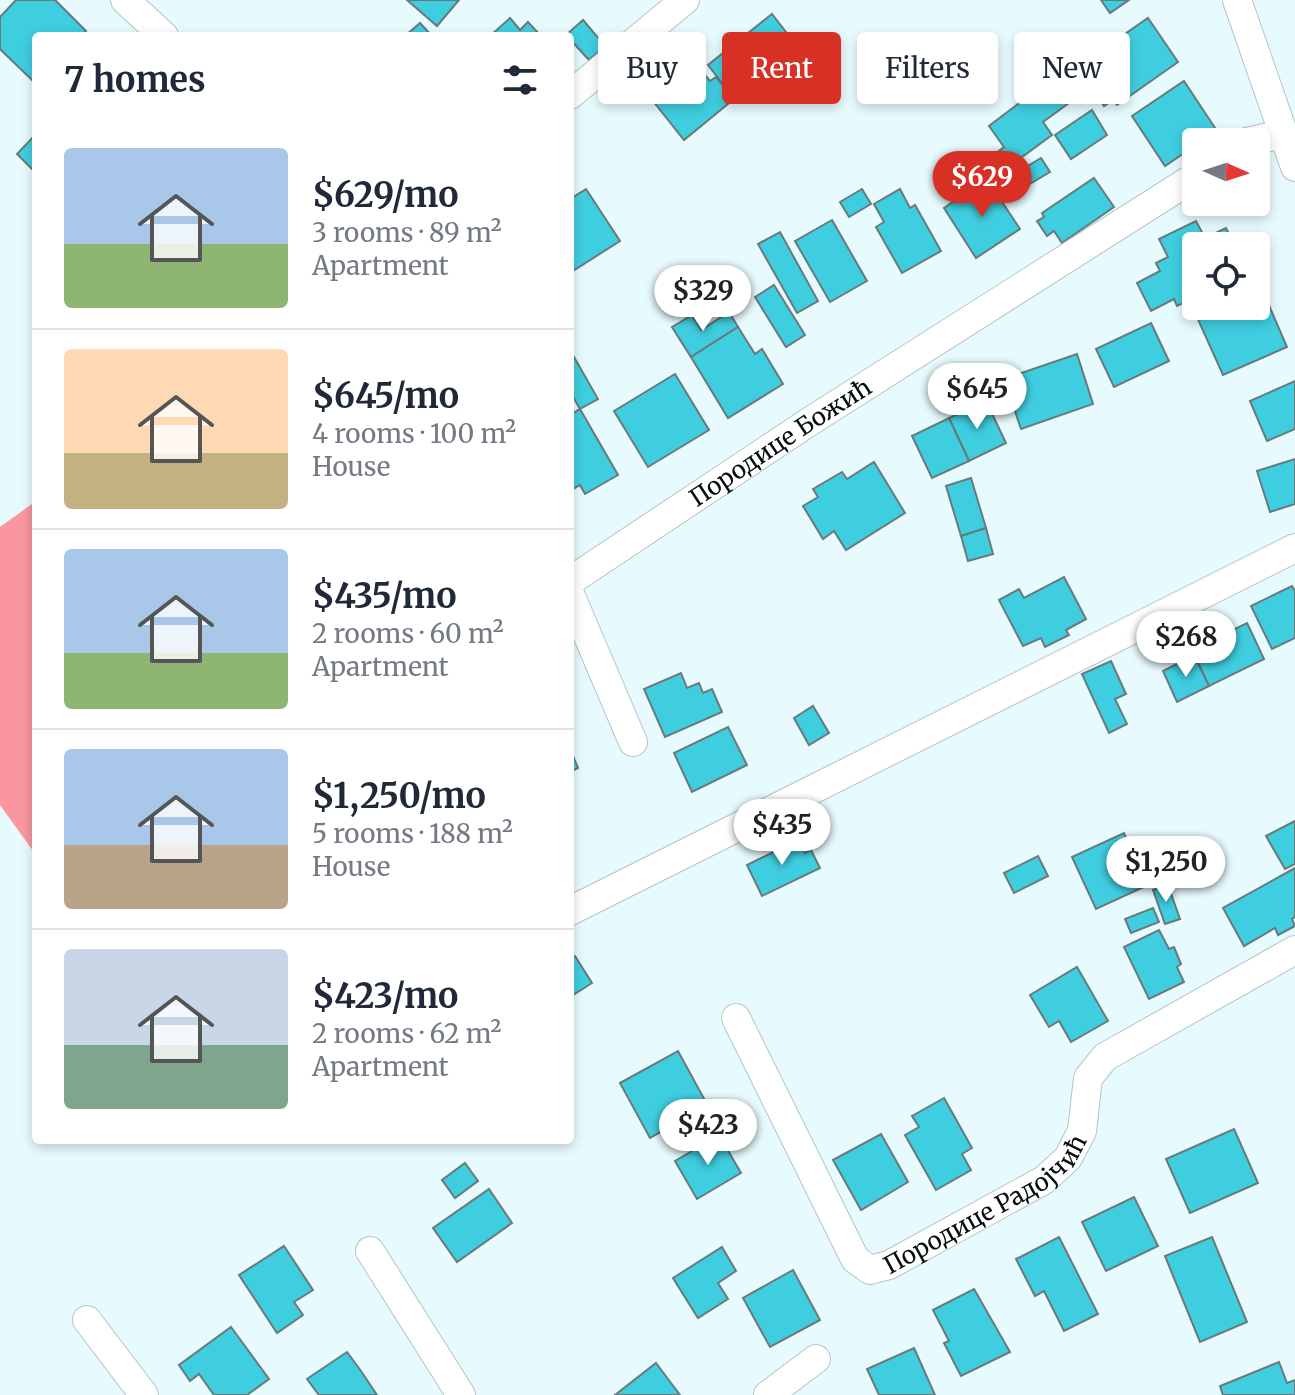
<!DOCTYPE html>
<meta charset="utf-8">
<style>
:root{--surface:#fff;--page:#f6f6f7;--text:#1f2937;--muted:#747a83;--line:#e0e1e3;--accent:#d93025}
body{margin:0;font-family:Merriweather,serif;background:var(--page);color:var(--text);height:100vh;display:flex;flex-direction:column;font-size:30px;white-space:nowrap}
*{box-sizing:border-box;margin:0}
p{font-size:26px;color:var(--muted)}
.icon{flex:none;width:44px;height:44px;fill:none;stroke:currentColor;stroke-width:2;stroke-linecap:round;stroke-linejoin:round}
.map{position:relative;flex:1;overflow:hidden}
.panel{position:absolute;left:32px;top:32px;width:542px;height:1112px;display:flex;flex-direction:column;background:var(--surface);border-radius:8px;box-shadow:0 4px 12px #0003}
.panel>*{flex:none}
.hud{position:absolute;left:598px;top:32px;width:576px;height:72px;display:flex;gap:16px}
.needle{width:52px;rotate:93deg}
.fabs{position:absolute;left:1182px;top:128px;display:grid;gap:16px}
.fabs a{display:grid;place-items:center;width:88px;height:88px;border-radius:8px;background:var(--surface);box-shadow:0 4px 12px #0003;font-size:40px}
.price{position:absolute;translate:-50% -68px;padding:0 18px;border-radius:28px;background:#fff;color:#222;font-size:26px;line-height:52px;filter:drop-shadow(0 2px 4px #0008)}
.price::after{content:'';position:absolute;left:50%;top:48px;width:24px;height:18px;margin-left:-12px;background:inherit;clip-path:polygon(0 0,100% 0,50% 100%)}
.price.current{background:var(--accent);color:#fff}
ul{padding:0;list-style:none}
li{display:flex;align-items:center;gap:24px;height:200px;padding:0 32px}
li+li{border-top:2px solid var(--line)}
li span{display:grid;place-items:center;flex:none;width:224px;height:160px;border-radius:8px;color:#555}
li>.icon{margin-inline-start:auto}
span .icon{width:96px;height:96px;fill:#fffc;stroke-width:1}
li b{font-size:34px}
h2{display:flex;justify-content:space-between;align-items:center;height:96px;padding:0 32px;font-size:34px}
.chip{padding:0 28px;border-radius:8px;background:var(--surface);box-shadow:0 4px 12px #0003;font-size:28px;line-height:72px}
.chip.current{background:var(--accent);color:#fff}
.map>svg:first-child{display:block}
.forest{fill:#fa969e}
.building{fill:#3fcee0;stroke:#687a7c;stroke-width:2}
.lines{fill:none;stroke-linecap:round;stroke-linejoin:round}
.minor-casing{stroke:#b3c6c8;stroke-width:30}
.minor{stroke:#fff;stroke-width:28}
.labels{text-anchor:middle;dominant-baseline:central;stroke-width:6;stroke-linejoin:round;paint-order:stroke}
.street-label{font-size:24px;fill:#070e0f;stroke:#fff}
</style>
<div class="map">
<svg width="1295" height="1395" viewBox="0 0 1295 1395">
<rect width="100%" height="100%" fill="#e7fafd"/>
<path class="forest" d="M36,501V855L0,805V527Z"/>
<g class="building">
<path d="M16,0H55L86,31L81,36H36L35,83L0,49V17Z"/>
<path d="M407,0H459L437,26Z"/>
<path d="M1101,0H1129L1110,13Z"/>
<path d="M772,14L800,50L736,101L708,65Z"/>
<path d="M510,18L520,30L528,22L541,36H490Z"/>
<path d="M1148,18L1178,62L1117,105L1113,100L1104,106L1091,87L1099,81L1086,61Z"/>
<path d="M583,20L605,46L589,60L566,35Z"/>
<path d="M420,23L432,36H405Z"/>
<path d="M704,74L710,81L716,77L732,97L726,102L728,104L684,140L653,101L668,89L675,97Z"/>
<path d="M1055,76L1073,100L1043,122L1052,135L1006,169L995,154L1004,147L989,126Z"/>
<path d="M1184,81L1217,131L1201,142H1196V145L1165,166L1132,116Z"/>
<path d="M1092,110L1107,135L1071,159L1055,135Z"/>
<path d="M36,134V173L17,154Z"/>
<path d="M1041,158L1050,172L1018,191L1009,177Z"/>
<path d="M1094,178L1114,207L1062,243L1054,231L1047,236L1037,221L1044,217L1042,213Z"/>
<path d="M987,179L1020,229L976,258L944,208Z"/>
<path d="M586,189L620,241L573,271L570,267V199Z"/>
<path d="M862,189L871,204L849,217L840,202Z"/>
<path d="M900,189L910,208L915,205L941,251L902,273L876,227L884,222L874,204Z"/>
<path d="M832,220L867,281L830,302L795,241Z"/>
<path d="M1196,221L1205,238L1226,228L1235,246H1196V297L1177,306L1174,299L1151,311L1137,283L1160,271L1156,263L1168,257L1159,239Z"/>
<path d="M780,232L818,301L797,313L758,244Z"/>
<path d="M774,285L805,335L786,347L755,297Z"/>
<path d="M1261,287L1287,347L1223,375L1196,315L1217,306H1256V289Z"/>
<path d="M729,312L738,327L691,357L672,327L692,315L701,330Z"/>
<path d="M1151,323L1169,361L1114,387L1096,349Z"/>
<path d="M738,327L755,354L762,349L783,384L728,418L691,357Z"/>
<path d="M570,350L598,399L580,409L570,392Z"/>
<path d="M1077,354L1093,404L1021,429L1004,379Z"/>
<path d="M675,374L709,430L648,467L614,411Z"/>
<path d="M1295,381V429L1267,441L1250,401Z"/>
<path d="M986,401L1006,443L969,461L949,418Z"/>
<path d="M580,409L618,475L585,494L580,485L570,491V415Z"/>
<path d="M949,418L969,461L932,478L912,436Z"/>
<path d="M1295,459V504L1270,512L1257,471Z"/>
<path d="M874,462L905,513L846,550L834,531L823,539L803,506L818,497L813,489L842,472L847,479Z"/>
<path d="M971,478L986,528L961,536L946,486Z"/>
<path d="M986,528L993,554L968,561L961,536Z"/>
<path d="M1064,577L1086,619L1066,630L1069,635L1045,647L1041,638L1023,646L999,600L1019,589L1024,598Z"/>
<path d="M1292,586L1295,591V638L1272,649L1251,606Z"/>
<path d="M1247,623L1264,659L1209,686L1192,650Z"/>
<path d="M1194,655L1209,686L1177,702L1163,671Z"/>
<path d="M1111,661L1126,694L1115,699L1127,724L1109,733L1082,674Z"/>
<path d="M681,673L687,688L699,683L703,693L712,689L722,712L665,737L644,689Z"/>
<path d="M813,706L829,733L809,745L794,718Z"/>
<path d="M728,727L747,765L692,792L674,753Z"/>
<path d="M570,749L578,768L570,772Z"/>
<path d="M1295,821V864L1285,869L1266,836Z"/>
<path d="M1124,833L1148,885L1096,909L1072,857Z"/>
<path d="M798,840L805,853L811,850L820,868L762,896L747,865Z"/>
<path d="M1038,856L1048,876L1014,893L1004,873Z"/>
<path d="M1295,868V917L1292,919L1295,926L1278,935L1275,928L1244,946L1223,908Z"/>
<path d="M1168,885L1180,919L1165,924L1153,890Z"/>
<path d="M1153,908L1159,922L1131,933L1125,919Z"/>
<path d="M1159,930L1169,949L1174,947L1181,964L1177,967L1184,982L1149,999L1124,947Z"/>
<path d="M575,956L592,983L570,997V959Z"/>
<path d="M1077,967L1108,1021L1071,1042L1059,1021L1049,1027L1030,995Z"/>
<path d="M678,1051L708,1106L650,1138L620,1083Z"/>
<path d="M944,1098L972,1148L962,1154L971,1170L936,1190L905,1135L919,1127L912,1116Z"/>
<path d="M1234,1129L1258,1183L1190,1213L1166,1159Z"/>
<path d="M881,1134L908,1182L861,1210L833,1160Z"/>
<path d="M719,1135L741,1173L697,1199L675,1161Z"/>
<path d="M465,1163L478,1181L455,1198L442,1180Z"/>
<path d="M489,1189L512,1223L457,1262L433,1228Z"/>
<path d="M1134,1197L1158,1246L1106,1271L1082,1222Z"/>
<path d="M1059,1237L1098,1314L1064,1331L1044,1291L1035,1296L1016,1259Z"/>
<path d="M1212,1237L1247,1322L1200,1342L1165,1256Z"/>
<path d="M284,1246L313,1290L294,1302L303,1315L277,1333L239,1275Z"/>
<path d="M722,1247L736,1271L718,1283L728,1299L698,1318L673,1278Z"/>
<path d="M793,1270L820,1320L770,1347L743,1298Z"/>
<path d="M974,1289L1010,1352L961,1376L944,1343L949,1341L933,1310Z"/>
<path d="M231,1327L269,1379L247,1395H214L199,1374L190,1381L179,1365Z"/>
<path d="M914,1348L935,1395H879L867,1369Z"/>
<path d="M347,1352L361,1371L377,1395H319L307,1379Z"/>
<path d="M1279,1362L1287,1383L1295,1380V1395H1223L1220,1386Z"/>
<path d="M656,1363L680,1395H615Z"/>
</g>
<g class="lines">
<g class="minor-casing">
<g id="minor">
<path d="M125,0L164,36"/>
<path d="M1237,0L1295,167"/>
<path d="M570,95L685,0"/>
<path d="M1247,142L1283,134"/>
<path id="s1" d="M570,581L809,422L1196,176"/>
<path d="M570,594L633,742"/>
<path d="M570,911L1295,548"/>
<path id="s2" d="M736,1018L855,1259L870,1270L889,1265L1044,1180L1068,1158L1082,1131L1088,1078L1105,1057L1295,950"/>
<path d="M370,1251L461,1395"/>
<path d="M87,1320L144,1395"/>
<path d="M768,1395L816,1359"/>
</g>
</g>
<use href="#minor" class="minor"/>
</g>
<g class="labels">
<g class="street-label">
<text stroke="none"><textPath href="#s1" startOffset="252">Породице Божић</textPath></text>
<text stroke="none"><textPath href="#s2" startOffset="422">Породице Радојчић</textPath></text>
</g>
</g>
</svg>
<div class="fabs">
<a><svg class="needle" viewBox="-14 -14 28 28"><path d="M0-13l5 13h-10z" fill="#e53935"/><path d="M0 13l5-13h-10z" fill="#747a83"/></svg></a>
<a><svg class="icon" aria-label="locate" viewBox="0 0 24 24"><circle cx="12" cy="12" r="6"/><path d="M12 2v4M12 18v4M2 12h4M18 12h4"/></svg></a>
</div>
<b class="price current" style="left:982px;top:219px">$629</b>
<b class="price" style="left:703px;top:333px">$329</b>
<b class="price" style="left:977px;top:431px">$645</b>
<b class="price" style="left:1186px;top:679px">$268</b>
<b class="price" style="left:782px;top:867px">$435</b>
<b class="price" style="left:1166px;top:904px">$1,250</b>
<b class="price" style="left:708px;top:1167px">$423</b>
<div class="hud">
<a class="chip">Buy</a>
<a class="chip current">Rent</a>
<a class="chip">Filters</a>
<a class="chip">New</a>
</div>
<section class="panel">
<h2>7 homes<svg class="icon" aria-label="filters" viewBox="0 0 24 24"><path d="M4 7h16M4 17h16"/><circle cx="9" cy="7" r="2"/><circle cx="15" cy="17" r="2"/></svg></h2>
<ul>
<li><span style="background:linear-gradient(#a9c7e8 60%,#8fb573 0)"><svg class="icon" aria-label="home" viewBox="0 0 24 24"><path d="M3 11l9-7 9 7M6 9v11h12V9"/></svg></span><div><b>$629/mo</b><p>3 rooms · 89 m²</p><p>Apartment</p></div></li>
<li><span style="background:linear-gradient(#ffd9b3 65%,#c2b280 0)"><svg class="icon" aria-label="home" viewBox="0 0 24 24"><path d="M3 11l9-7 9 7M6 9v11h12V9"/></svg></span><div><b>$645/mo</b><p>4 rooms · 100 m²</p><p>House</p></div></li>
<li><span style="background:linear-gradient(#a9c7e8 65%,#8fb573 0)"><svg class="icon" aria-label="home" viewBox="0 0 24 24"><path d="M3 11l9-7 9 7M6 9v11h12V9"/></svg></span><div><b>$435/mo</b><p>2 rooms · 60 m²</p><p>Apartment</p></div></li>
<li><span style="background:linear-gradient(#a9c7e8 60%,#b9a48a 0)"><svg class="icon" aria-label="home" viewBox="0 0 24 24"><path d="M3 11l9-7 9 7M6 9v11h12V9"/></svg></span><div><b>$1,250/mo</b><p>5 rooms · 188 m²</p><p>House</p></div></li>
<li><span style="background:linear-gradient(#c9d6e8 60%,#7fa58c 0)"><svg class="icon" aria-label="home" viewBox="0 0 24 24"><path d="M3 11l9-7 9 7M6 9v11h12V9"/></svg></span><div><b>$423/mo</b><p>2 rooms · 62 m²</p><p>Apartment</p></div></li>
</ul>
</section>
</div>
